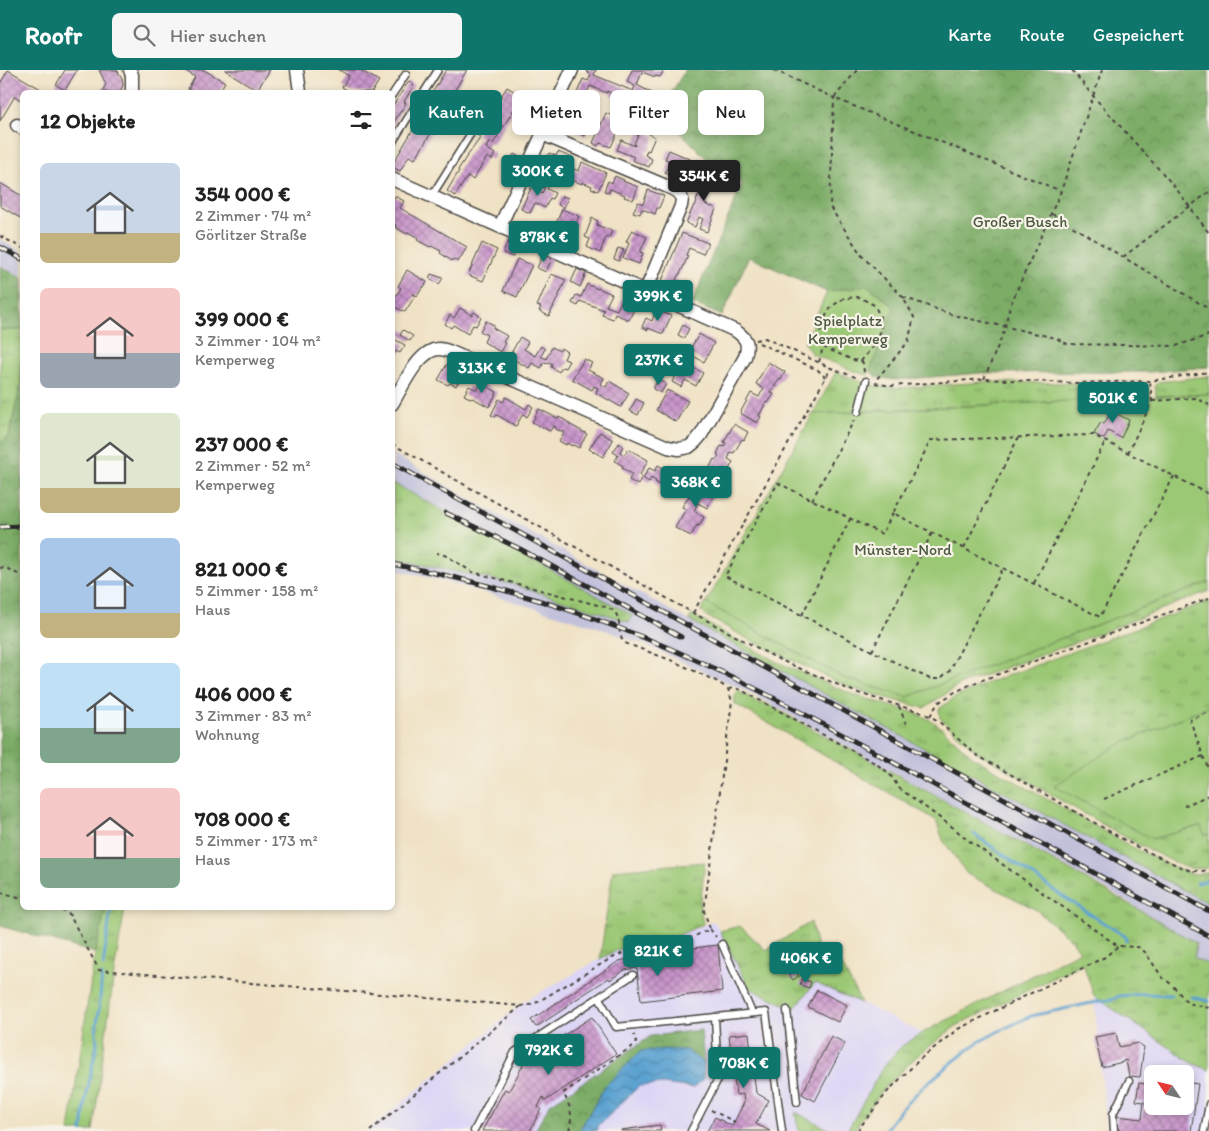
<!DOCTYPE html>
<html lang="de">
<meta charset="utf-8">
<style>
:root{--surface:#fff;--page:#f6f6f6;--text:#222;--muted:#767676;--accent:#0f766e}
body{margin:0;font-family:Itim,sans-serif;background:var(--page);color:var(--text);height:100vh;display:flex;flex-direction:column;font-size:19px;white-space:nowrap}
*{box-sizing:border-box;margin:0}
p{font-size:16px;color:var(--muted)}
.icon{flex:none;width:28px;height:28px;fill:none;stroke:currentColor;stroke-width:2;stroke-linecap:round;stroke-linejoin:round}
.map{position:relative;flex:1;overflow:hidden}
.drawer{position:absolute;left:20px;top:20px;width:375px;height:820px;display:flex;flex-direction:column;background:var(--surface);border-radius:8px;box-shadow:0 2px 8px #0003}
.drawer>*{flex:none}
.guide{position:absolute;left:410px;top:20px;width:475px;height:45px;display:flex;gap:10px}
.needle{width:32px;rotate:305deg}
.controls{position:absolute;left:1144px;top:995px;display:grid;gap:10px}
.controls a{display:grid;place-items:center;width:50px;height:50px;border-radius:8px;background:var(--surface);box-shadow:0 2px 8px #0003;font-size:25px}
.price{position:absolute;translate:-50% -42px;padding:0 11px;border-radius:5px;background:var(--accent);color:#fff;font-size:16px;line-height:32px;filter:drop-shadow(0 1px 2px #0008)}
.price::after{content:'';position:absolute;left:50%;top:30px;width:15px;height:11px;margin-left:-8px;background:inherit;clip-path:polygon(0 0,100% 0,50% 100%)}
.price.current{background:#222;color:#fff}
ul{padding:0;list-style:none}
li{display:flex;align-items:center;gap:15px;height:125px;padding:0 20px}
li span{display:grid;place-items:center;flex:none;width:140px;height:100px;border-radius:8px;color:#555}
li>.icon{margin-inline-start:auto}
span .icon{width:60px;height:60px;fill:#fffc;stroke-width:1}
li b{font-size:21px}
h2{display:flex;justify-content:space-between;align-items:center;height:60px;padding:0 20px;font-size:21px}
.pill{padding:0 18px;border-radius:8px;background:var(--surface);box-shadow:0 2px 8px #0003;font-size:18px;line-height:45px}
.pill.current{background:var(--accent);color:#fff}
header{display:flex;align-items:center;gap:30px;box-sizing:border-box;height:70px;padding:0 25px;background:var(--accent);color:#fff}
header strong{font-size:24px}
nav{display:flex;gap:28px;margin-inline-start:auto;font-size:18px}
.search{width:350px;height:45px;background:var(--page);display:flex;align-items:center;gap:12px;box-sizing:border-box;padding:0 18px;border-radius:8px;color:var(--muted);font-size:19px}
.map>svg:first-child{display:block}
.built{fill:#ddd5f6;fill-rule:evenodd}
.industrial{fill:#c2c1dc}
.grass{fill:url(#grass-tufts);stroke:#637a50}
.forest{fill:url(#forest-crowns);stroke:#546c48}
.green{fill:#9bc875;stroke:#637a50}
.water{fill:url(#water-waves);stroke:#43667e}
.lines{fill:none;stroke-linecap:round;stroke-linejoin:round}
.stream{stroke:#5ba2d1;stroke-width:3}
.building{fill:url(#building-cross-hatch)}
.lane-casing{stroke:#494642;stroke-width:9}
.street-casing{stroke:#494642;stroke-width:15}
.path{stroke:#494642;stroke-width:2;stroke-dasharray:4 4;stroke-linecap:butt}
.lane{stroke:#fff;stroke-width:6}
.street{stroke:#fff;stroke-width:12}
.rail-casing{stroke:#2b2b2b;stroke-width:5}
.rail{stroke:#f7f3e8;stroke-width:3;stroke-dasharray:9;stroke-linecap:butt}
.labels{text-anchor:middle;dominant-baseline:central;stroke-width:4.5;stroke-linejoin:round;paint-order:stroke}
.park-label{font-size:16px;fill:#4d5a41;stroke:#f7f3e8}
</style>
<header>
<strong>Roofr</strong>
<div class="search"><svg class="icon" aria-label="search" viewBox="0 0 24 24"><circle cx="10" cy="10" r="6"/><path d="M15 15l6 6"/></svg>Hier suchen</div>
<nav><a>Karte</a><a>Route</a><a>Gespeichert</a></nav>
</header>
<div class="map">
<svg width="1209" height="1061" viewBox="0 0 1209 1061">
<defs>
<pattern id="grass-tufts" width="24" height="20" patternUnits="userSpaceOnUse" patternTransform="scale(1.25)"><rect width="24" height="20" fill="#9bc875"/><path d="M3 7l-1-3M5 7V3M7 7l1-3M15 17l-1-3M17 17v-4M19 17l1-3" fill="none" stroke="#7fa360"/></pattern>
<pattern id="forest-crowns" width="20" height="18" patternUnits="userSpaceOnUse" patternTransform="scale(1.25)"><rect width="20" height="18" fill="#7cac66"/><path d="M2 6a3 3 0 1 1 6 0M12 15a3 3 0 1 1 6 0" fill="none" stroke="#668c54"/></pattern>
<pattern id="water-waves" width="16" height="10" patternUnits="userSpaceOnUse" patternTransform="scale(1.25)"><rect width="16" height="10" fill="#5ba2d1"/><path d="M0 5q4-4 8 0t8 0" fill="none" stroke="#4b84aa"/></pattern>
<pattern id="building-cross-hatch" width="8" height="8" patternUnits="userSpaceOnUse" patternTransform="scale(1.25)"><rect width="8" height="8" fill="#c995cb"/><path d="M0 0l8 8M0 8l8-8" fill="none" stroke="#a37aa5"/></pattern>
</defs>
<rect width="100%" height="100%" fill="#f7f3e8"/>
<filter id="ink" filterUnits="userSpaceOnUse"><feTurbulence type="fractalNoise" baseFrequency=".02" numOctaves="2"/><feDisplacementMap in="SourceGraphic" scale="10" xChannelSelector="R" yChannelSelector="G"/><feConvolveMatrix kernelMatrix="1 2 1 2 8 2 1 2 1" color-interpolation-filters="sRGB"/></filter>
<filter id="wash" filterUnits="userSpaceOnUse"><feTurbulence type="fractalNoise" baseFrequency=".0096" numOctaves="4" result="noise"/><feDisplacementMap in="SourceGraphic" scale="20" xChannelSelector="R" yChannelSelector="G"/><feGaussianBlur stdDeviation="1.12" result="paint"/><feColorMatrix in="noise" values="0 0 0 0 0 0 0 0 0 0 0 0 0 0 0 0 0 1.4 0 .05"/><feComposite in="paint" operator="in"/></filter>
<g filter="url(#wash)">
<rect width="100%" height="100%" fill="#f0e2c5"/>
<g class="built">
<path d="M714,851L720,861L740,856L766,879L811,852L817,879L829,900L842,895L861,933L922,963L932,975L917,986L885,1017L853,1061H367L525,931L600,889L636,871L677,866Z"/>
<path d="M1094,926L1192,993L1209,1000V1061H1107ZM1152,1004H1185V1036H1152Z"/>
</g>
<g class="industrial">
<path d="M0,169L22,182V207L0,195Z"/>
<path d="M393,384L468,428L724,570L822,619L947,692L1209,833V895L1194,888L1196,873L1106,819L749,622L643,574L594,556L455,514L393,499V487L512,514L593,540L629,552L556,503L480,463L393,413Z"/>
</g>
<g class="grass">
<path d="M0,260H22L21,314L9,365L0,374Z"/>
<path d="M836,302L862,312L864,315L855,342L813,344Z"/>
<path d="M1209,306V324L1156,326L1155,315L1158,312Z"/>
<path d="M984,312L1147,314L1150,327L860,341L867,317L869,315L897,318Z"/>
<path d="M393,413L632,545L629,552L593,540L512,514L393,487Z"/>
<path d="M1209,512V521L1074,573L961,614L924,638L850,618L750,570L706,546L701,541L706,533L844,608L907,627Z"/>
<path d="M1209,531V636L1116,676L1152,769L1200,756L1205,764H1209V798L1192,799L1182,796L1137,774L977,682L940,648L939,639L954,628L985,614Z"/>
<path d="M692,545L777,592L854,625L915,643L928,649L937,654L972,686L995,700L1134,778L1180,800L1191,804L1209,803V834L689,550Z"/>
<path d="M738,621L761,634L763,632C908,711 1054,789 1196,873L1194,888L1209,895V1000L1192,993L1094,926L1083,893L956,956L917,986L885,1017L853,1061H847L884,995L902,976L922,963L1080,881L1073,871L1035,839L967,804L943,770L936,750L735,634V625Z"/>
<path d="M705,792L700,836L703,854L677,866L636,871L600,889L613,800Z"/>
<path d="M106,838H125L115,896L93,1061H69L95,883Z"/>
<path d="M811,852L817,879L829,900L842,895L861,933L815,913L794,939L749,918L720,861L740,856L766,880Z"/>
<path d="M795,1042L833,1061H799Z"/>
</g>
<g class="forest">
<path d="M685,0H1209V297L1150,302L980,303L895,310L876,307L870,300L894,237L868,216L827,222L749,187L722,246L692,233L742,114L708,90L660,42Z"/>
<path d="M0,196L22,208V260H0Z"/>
<path d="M22,286V838H106L95,883L0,856V374L9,365L21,314Z"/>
<path d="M701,960L704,993L685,980L641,981L605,1016L579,1061H535L549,1035L651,966Z"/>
</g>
<g class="green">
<path d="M868,216L894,237L868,305L859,303L812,284L804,273L827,222Z"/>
<path d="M1209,324V512L907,627L844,608L706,533L813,344Z"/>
<path d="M1209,636V764L1205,765L1200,756L1152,769L1054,716L1116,676Z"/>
</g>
<path class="water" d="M663,979L686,980L704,993L703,1009L694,1018L663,1014L639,1016L599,1055L596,1061H579L605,1016L641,981Z"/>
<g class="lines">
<g class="stream">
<path d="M974,764L1062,826L1126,867V870"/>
<path d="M1197,813L1209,810"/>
<path d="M103,896L111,838"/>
<path d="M1192,927L1209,931"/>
<path d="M82,1061L86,1027L97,974L96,961L99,939L102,905"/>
<path d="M884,1061L903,1037L925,1015L954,991L977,973L999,961L1031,946L1087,934L1114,929L1119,926L1145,924L1171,925"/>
</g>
</g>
<g id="blocks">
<g class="building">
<path d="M8,0L46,22H22V31L15,26L0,51V14Z"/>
<path d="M65,0H77L65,20L56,15Z"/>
<path d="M99,0H117L122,8L123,15L120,22H102L106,14Z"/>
<path d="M184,0H204L225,12L219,22H195L188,19L195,7Z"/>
<path d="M225,0H270L257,20Z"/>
<path d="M339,0H360L379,11L372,22H350L342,17L349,6Z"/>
<path d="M446,0H467L441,43L438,41L431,52L436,55L415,89L409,86L400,101L392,97V95L421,46L422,47L429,35L426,33Z"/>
<path d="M586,0H596L594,5L633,21L635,16L627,12L632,0H664L660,7L656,6L655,7L642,2L637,15L652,23L649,31L634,25L629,40L627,39L624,44L628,46L623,58L620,57L611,77L600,73L598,76L593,73L606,43L613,46L620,29L610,25L611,23L607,21V23L590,16L585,28L591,31L585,45L592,48L585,66L570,59L577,42L570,39L583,9L588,11L591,5L586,1Z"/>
<path d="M409,11L414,15L404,32L406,33L392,55V37Z"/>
<path d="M507,17L522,26L493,74L489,72L486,78L495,84L492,90L487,87L473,110L468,106L455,126L447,121L459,101L458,100L465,89L481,67L477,65Z"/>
<path d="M641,58L650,62L649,64L655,67L649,81L647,80L645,85L652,89L649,97L632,90L634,87L617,80L621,70L635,76V75L634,74Z"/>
<path d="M669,80L690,89L685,101L694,105L690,114L665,103L670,91L665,89Z"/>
<path d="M558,82L573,88L566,106L555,101L554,103L542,98L549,83L556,86Z"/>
<path d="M514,84L520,88L518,91L519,92L517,96L509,91Z"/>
<path d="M582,92L606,103L598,121L591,118L592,116L582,112V114L569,109L574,99L579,101Z"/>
<path d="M708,94L717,98L710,113L713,115L705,134L712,137V136L716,139L707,162L699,159L703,149L699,147L695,157L686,153L694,135L695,136L697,132L696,131L703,114L700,113Z"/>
<path d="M615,106L624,110L623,111L638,117L633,130L624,127L625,125L610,119L609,123L604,121L608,111L612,113Z"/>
<path d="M539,110L550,114L547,119L555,123L552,129L550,128L545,138L535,133L530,143L521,139L531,118L542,123L545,118L537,115Z"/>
<path d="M0,113L22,126V149L0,136Z"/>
<path d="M648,120L664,126L659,138H657L655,144L642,139L640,144L633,142L638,132L643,134Z"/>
<path d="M395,126L404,131L400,138L467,177L458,192L453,189L452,191L440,183L441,181L431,176L430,177L417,170L418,168L408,162L407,164L395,157L396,155L392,153V131Z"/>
<path d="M562,126L568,128L564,138L558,135Z"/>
<path d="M562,139L579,146L575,157L572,156L568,167L553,161Z"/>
<path d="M592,148L598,151L597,155L612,161L609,168L606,167L600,183L587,177L590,169L585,167Z"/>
<path d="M632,160L647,167L640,182L643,183L639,194L623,188L629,173L626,172Z"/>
<path d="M682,163L708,173L703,184L689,178L686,185L688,186L680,204H679L676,210L690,216L687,224L661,213Z"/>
<path d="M509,169L519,173L513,187L503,183Z"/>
<path d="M482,173L497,180L483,211L468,205Z"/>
<path d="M618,178L624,180L619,191L614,189Z"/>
<path d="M543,184L552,188L546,202L537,198Z"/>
<path d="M517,189L532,195L517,227L503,221Z"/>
<path d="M577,199L586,203L580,217L571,212Z"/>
<path d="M407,200L427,212L424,217H423L417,226L412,223V224L415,226L405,242L395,237L392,241V232L401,218L398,216Z"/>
<path d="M431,204L443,208L439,214L429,208Z"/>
<path d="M551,204L566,210L549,246L539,241L541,237L537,236Z"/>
<path d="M587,214L598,219V218L612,224L606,236L617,240L623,227L637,233L629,250L615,244L613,249L602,245L604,240L580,231L578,236L572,233L576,225L581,227Z"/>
<path d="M460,238L472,245L474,242L481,247L476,256L473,255L468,264L453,255L451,258L445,254L450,245L454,248Z"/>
<path d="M656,239L671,246L663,264L648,258V260L642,257L646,248L652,251Z"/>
<path d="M486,251L494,255L493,258L507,266L503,272L505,273L500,282L484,272L487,265L480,261Z"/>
<path d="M683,255L689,259L684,268L678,265Z"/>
<path d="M403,260L413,266L410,271L400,265Z"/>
<path d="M699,264L714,273L704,292L688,283Z"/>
<path d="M520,267L528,272L524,279L535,286L541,276L545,279L541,286L546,289L552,277L560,281L561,278L567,282L564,289L569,291L565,298L562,297L559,302L551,297L552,294L549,292L547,293L544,292L541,298L532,293L529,298L509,287Z"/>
<path d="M392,268L405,275L400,283L396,281L392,287Z"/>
<path d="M672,280L682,286L680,291L670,286Z"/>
<path d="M584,289L592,293L588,300L604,308L601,314L606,317L609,311L629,323L621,337L596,323L598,318L594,316L592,320L572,309Z"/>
<path d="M683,292L703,303L696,316L685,310L681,317L672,312Z"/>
<path d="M768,292L785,302L781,310L780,309L770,322L774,324L768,333L766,332L759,346L761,347L757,353L740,343L751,323L759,327L761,323L764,319L756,314Z"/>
<path d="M447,294L463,303L456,316L450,313L448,315L438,310Z"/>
<path d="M658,309L666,314L661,323L653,319Z"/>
<path d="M481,313L497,322L489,337L473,328L472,329L464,325L469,316L477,320Z"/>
<path d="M667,320L688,331L676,352L656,340Z"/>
<path d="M506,327L526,339L529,334L533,337L527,347L523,344L516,356L497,345L495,347L491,345L499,329L503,332Z"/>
<path d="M636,329L644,333L638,345L630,341Z"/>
<path d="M1115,334L1121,337L1117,344L1129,350L1121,368L1108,361L1104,369L1094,364L1101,352L1104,354Z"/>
<path d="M539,339L557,348L558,347L563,349L569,353V354L587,364L579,378L573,375L572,376L567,373L566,375L559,371L564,362L555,359L556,357L553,356L550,361L532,352Z"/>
<path d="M734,354L748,362L744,370L742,369L734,383L731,382L728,389L733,392L728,401L729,402L725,410L708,401L714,389L716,390L719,385L717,384L721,376L724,377L726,373L724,372Z"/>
<path d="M600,362L613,370L603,387L589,379Z"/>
<path d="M619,373L623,376L620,382L624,385L628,379L648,390L640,405L642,406L638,415L629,410L632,404L622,398L623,396L615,391L618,385L613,382Z"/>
<path d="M658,395L677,406L669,420L655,412L656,411L651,408L649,412L643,408L649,398L655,401Z"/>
<path d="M703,409L720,419L716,426L714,425L707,438L698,433L694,441L704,447L699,456L697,455L691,466L675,458L686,439L682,437L689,426L694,428L700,417L699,416Z"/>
<path d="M718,875L722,921L641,931L637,898L625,900L610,910L609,908L566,936L567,937L536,957L531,950L619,891L636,887V885Z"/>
<path d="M786,875L793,877L790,886V895L799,906L793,910L784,898L783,889Z"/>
<path d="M802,909L811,912L809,918L800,915Z"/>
<path d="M817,920L847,935L838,952L808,937Z"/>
<path d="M592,947L616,984L545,1031L543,1027L538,1037L541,1039L530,1061H482L505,1019L509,1021L523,995L521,993Z"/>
<path d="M749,963L751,982H755L756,990H752L756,1023L769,1030L756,1054L770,1061H707L715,1047L732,1056L744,1033L743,1024L736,1025L729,965Z"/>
<path d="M1116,963L1119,977L1138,973L1144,977L1140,1007L1129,1006L1126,990L1123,991V992L1102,997L1095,967Z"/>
<path d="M831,966L845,973L815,1031L802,1024Z"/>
<path d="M1158,997L1174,999V1004H1157Z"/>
<path d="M1185,1012L1198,1014L1191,1061H1119V1059L1116,1058L1117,1046L1142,1049L1144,1032L1136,1031L1139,1013L1152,1015V1036H1185Z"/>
<path d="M660,1055L661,1061H621V1060Z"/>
</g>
</g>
</g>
<g filter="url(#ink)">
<use href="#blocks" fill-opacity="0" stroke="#494642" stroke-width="1"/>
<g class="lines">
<g class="lane-casing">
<g id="lane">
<path d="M392,25L406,4"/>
<path d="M392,73L438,0"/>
<path d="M431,127L493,28"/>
<path d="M858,342L866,311"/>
<path d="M722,874L752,943"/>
<path d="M599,928L616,957L766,942L782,1061"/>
<path d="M787,940L797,1032"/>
<path d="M474,1061L515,982L633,905"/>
<path d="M691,1061L718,1009L715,947"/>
<path d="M1114,1061L1113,1044L1129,1011"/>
<path d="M1204,1061L1209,1034"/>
</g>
</g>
<g class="street-casing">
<g id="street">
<path d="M130,0L132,5V21L131,22"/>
<path d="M297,0L300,22"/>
<path d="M17,55L22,58"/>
<path d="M542,64L673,119L679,123L682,129L681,136L646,220"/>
<path d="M392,109L736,261C747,269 749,273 745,287L701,365L695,372L689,377L679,379L668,377L451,282C448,281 443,279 440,279C419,278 402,318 392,334"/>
<path d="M500,156L572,0"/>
</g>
</g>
<g class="path">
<path d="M774,0L834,28L830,137L862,186L902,226L914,247L908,272L875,311"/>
<path d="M857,0L834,28L1061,121"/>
<path d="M1072,0L1093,26L1175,117L1209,163"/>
<path d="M1052,144L1209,239"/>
<path d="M0,166L22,178"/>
<path d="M1123,187L1209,122"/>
<path d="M903,227L953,245L1056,268L1067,274L1176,276L1209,265"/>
<path d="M756,270L765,268L831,298L858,308"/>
<path d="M759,273L818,300L825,307"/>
<path d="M861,291L863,293L864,303"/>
<path d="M819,292L823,277L853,290L861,291L875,274L881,260L880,246L874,235L859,227L844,228L831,237L822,253L819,268L823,277"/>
<path d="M984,309L1003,264L1010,236L1061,121L1102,0"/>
<path d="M875,313L891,316L984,309L1074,313L1150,311L1209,302"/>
<path d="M1152,331L1196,328L1209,335"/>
<path d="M392,374L693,543L778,589L855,622L923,643L937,650L975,684L1135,776L1181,797L1191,801H1202L1209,800"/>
<path d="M1128,383L1152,331L1150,311"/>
<path d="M1174,406L1100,547L893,443L931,370L1093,365L1209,424"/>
<path d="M812,430L854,350"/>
<path d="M893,443L882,464L778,413L725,506L872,581L930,609H939L949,602L1003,498"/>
<path d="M964,478L1018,368"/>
<path d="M0,498L4,497L22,506"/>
<path d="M1034,513L1105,372"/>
<path d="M693,543L831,298"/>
<path d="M802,545L850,449"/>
<path d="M872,581L932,463"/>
<path d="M729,619L735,618L741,620L875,693L889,703L899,718L955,759L965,768L1118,876L1138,877L1145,882L1162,907L1171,914L1188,933L1209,938"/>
<path d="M899,636L906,654"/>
<path d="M930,646L938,633L955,622L974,613L1209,528"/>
<path d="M1203,686L1209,700"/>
<path d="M1104,729L1203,686L1190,650L1209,642"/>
<path d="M1184,736L1209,725"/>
<path d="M0,822L22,828"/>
<path d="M53,838L68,842L99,900L521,936L534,934L608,890L639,876L693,867L710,859L704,841L732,631L728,619L718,612L673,591L625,573C614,563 626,547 609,538L472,502L447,486L437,483"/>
<path d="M710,859L716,867"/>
<path d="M751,980L763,978"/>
<path d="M711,1040L735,1052"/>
<path d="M370,1061L521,936"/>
<path d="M569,1061C573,1045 571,1037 563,1023L636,974V969L634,965"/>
<path d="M857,1061L889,1020L920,989L958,959L1105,887L1118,876"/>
</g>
<use href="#lane" class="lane"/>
<use href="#street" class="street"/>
<g class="rail-casing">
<g id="rail">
<path d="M0,177L22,189"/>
<path d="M392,393L1209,841"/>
<path d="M446,443L520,479L681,567"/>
<path d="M0,457L22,456"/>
<path d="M392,494C469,509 546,530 619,558C708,591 792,637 876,683C987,743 1098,806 1209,866"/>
</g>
</g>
<use href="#rail" class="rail"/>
</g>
</g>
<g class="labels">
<g class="park-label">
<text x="1020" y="151">Großer Busch</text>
<text x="848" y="250">Spielplatz<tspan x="848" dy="18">Kemperweg</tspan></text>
<text x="903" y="479">Münster-Nord</text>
</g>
</g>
</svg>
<div class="controls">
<a><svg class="needle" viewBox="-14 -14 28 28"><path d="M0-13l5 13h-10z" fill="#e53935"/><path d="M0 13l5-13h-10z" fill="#767676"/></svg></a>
</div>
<b class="price" style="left:538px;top:127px">300K €</b>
<b class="price current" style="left:704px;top:132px">354K €</b>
<b class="price" style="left:544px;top:193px">878K €</b>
<b class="price" style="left:658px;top:252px">399K €</b>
<b class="price" style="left:659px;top:316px">237K €</b>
<b class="price" style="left:482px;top:324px">313K €</b>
<b class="price" style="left:1113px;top:354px">501K €</b>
<b class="price" style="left:696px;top:438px">368K €</b>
<b class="price" style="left:658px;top:907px">821K €</b>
<b class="price" style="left:806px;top:914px">406K €</b>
<b class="price" style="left:549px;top:1006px">792K €</b>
<b class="price" style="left:744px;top:1019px">708K €</b>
<div class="guide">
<a class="pill current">Kaufen</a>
<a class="pill">Mieten</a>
<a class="pill">Filter</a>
<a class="pill">Neu</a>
</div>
<section class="drawer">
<h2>12 Objekte<svg class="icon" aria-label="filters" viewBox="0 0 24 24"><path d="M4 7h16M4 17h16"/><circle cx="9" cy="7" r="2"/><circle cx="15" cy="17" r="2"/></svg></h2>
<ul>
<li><span style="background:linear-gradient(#c9d6e8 70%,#c2b280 0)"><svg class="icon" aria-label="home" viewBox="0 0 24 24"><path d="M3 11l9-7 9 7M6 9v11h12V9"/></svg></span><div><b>354 000 €</b><p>2 Zimmer · 74 m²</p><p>Görlitzer Straße</p></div></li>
<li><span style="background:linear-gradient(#f6c9c9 65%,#9aa5b1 0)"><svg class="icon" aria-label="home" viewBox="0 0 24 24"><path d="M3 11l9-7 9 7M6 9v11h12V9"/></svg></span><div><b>399 000 €</b><p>3 Zimmer · 104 m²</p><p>Kemperweg</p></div></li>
<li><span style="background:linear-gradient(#dfe7d0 75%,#c2b280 0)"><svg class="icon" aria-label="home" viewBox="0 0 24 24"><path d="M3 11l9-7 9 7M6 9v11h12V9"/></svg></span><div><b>237 000 €</b><p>2 Zimmer · 52 m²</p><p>Kemperweg</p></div></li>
<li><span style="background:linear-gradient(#a9c7e8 75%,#c2b280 0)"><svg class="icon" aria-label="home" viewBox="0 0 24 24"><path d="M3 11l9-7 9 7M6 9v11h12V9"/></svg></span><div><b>821 000 €</b><p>5 Zimmer · 158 m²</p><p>Haus</p></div></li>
<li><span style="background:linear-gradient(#bfe0f5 65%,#7fa58c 0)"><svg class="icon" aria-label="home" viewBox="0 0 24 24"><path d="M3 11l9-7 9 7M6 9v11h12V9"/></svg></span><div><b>406 000 €</b><p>3 Zimmer · 83 m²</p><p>Wohnung</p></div></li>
<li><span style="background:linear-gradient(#f6c9c9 70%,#7fa58c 0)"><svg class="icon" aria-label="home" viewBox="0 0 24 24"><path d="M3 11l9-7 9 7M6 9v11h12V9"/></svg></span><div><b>708 000 €</b><p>5 Zimmer · 173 m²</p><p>Haus</p></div></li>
</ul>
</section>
</div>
